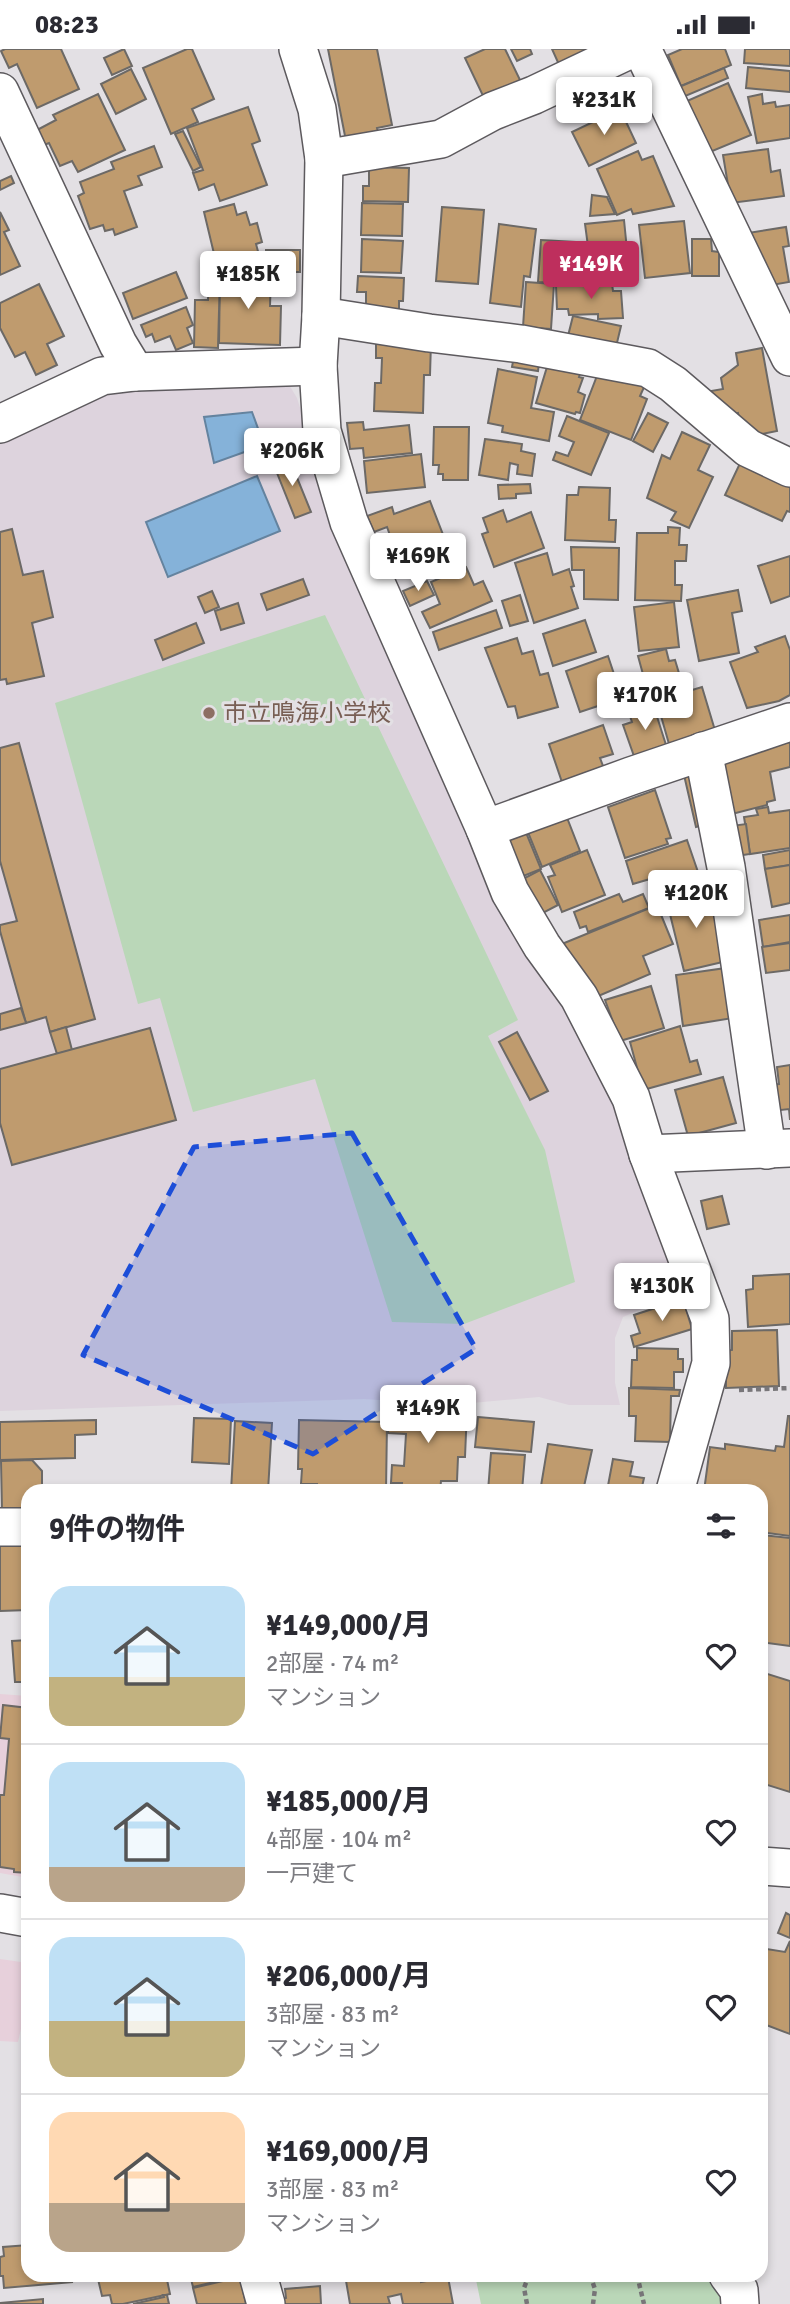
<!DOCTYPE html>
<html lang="ja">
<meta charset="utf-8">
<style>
:root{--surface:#fff;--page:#f7f7f7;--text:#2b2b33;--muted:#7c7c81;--line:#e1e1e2;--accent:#be2f5d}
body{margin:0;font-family:Signika,"Noto Sans JP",sans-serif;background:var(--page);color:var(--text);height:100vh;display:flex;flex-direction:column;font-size:26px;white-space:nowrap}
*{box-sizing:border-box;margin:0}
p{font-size:23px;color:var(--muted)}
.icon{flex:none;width:38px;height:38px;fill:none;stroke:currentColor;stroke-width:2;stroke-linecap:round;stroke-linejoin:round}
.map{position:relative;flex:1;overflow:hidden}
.panel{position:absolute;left:21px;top:1435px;width:747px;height:798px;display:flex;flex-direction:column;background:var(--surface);border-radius:21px;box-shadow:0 4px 10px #0003}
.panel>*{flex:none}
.price{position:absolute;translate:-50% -60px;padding:0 16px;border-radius:7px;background:#fff;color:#222;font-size:23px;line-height:46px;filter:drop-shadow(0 2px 4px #0008)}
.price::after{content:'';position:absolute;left:50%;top:42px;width:21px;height:16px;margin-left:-10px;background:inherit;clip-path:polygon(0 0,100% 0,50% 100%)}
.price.current{background:var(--accent);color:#fff}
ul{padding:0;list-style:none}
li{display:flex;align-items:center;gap:21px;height:175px;padding:0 28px}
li+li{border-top:2px solid var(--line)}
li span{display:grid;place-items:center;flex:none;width:196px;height:140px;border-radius:21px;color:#555}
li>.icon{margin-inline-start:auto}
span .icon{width:84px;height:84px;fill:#fffc;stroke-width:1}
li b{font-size:30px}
h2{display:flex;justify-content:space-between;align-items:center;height:84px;padding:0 28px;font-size:30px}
.status{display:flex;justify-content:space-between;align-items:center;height:49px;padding:0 35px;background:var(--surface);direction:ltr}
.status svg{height:19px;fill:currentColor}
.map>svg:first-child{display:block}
.commercial{fill:#e7d0db}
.built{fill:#ddd3dd}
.green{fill:#bad7b8}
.water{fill:#85b2d9;stroke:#64839f;stroke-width:2}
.building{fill:#bf9b6e;stroke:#6c6966;stroke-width:2}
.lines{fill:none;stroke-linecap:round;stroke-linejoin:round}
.minor-casing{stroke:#5d5a5e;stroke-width:40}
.path{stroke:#787679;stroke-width:4.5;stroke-dasharray:5 3.5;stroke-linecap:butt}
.minor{stroke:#fff;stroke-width:37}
.marked{fill:#1d4ed8;fill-opacity:0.2;stroke:#1d4ed8;stroke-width:5;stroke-dasharray:14 9;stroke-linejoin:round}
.education-dot{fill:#8d6e63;stroke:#e3e0e4;stroke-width:2.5}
.labels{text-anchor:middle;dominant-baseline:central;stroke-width:6;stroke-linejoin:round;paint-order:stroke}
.education-label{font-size:24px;fill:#785e54;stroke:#e3e0e4;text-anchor:start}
</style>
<div class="status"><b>08:23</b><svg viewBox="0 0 49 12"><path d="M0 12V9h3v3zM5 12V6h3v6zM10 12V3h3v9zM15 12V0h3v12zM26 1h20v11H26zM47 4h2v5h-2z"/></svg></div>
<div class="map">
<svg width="790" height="2255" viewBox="0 0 790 2255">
<rect width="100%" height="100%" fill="#e3e0e4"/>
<g class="commercial">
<path d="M0,1645L28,1647V1829L0,1824Z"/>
<path d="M0,1910L28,1914V1949L18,1993L0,1992Z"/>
</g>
<path class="built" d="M282,331L288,334L297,349L338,480L582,978L634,1105L686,1241L623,1268L615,1289V1334L620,1356H569L539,1348L450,1356L364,1350L0,1362V389L102,344Z"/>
<g class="green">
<path d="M325,566L518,971L488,987L545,1101L575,1233L464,1275L392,1273L315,1030L193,1063L160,949L138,955L55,654Z"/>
<path d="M475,2226H717L730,2255H481Z"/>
</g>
<g class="water">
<path d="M252,363L264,396L214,414L204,368Z"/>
<path d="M257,427L280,482L168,528L146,473Z"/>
</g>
<g class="building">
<path d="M5,0H61L79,40L37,59L17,15L9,19L1,2Z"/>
<path d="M124,0L132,17L112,26L104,9Z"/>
<path d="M187,0H192L214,50L192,60L198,73L171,85L143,19Z"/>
<path d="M328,0H377L392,76L377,79L379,87L346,92Z"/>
<path d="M485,0H505L521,33L485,51L465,9Z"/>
<path d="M511,0H530L532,5L517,12Z"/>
<path d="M552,0H596L561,20Z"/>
<path d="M682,0H725L731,16L681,37L668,6Z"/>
<path d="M745,0H790V17L744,14Z"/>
<path d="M748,18L790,22V43L746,39Z"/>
<path d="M724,19L728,29L683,48L679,38Z"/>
<path d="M131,20L146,50L116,65L101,35Z"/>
<path d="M728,34L751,86L710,103L687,52Z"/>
<path d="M98,45L125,101L78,123L72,112L60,117L49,94L44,96L37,81L56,71L53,66Z"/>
<path d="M762,45L763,55L775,53L776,58L790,56V89L757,94L748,48Z"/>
<path d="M248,58L260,92L252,95L267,136L220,152L214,135L199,141L193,124L203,121L187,79Z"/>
<path d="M620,60L636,94L589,117L572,83Z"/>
<path d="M183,82L201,118L193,122L175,85Z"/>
<path d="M154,97L162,118L138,127L142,136L124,142L137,178L115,186L113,180L105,182L103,176L90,180L78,147L84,144L80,133L114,120L111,113Z"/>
<path d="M768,100L771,123L780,121L784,147L731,154L723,106Z"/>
<path d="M638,102L642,111L653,107L674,157L633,165L631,160L617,166L597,120Z"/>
<path d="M369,118L409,119L408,153L363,152V137H369Z"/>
<path d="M11,127L14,134L0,141V132Z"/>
<path d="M592,146L607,148L615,165L590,167Z"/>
<path d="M362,154L403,155L402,187L361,186Z"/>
<path d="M234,155L237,166L246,163L250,176L257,174L262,193L256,195L263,221L238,224L236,212L225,215L224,211L216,213L204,163Z"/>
<path d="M442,158L484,161L478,235L436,232Z"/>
<path d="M0,163L9,181L4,183L20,217L0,226Z"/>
<path d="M624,171L627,201L589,205L585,175Z"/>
<path d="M684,172L690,224L645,229L639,176Z"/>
<path d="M499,175L536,180L530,228L524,227L521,258L490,254Z"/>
<path d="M786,178L789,197L783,198L789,233L772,236L748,184Z"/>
<path d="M362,190L403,192L401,224L361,223Z"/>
<path d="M692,190H711L712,202L719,203V227H692Z"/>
<path d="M541,191L575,193L572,235L538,233Z"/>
<rect x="266" y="201" width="34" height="22"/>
<path d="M634,202L637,229L593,233L590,207Z"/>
<path d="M176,223L187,249L133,270L123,244Z"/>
<path d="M220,225L271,227L270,257H281L280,296L219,294Z"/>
<path d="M209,226H220L218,299L194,298L195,251H208Z"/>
<path d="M358,227L404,229L403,252H399V262L366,260V243H357Z"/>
<path d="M526,233L554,235L551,280L523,278Z"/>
<path d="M39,235L64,287L47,295L57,316L36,326L25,303L15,308L0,279V254Z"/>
<path d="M612,235L613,242H621L623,269L598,270V265L569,266L568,260H557L556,237Z"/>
<path d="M186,258L193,276L187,279L193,294L176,301L170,287L155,293L152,285L146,288L141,276Z"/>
<path d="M573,267L621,277L616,298L567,291Z"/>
<path d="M376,291L431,293L430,326H424L423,364L374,362L375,334H381L382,309H376Z"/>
<path d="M762,299L777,382L747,388L741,380L738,364L725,367L713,354L711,342L723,340L721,329L738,316L736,304Z"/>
<path d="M515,302L540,306L538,322L512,318Z"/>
<path d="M547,318L580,325L579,328L583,329L578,343L585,346L580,364L576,363L575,365L536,354Z"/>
<path d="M600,319L645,336L640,347L647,350L631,391L580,371Z"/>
<path d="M498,320L537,328L531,359L554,363L549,392L502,383L503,377L488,374Z"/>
<path d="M648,364L668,374L653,403L633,392Z"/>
<path d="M567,367L609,384L591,426L553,411L556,403L568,407L574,393L559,387Z"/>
<path d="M363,373L364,381L409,376L412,404L364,409L363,399L350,400L347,374Z"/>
<path d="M434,378H469L468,431H443V425H438L439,416H433Z"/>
<path d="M682,383L710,396L698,421L713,428L689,479L671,471L676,463L647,449L662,406L670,410Z"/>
<path d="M485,390L522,395L521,402L535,405L532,427L517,425L518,416L510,414L508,431L479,426Z"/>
<path d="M421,405L425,438L367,444L364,412Z"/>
<path d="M289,409L311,463L295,469L273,414Z"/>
<path d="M742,410L790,432V463L787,462L782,472L725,446Z"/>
<path d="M530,435L531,444L516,445V449L499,450L498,436Z"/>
<path d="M579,438L610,439L609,471H616L615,493L565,491L567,446H578Z"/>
<path d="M430,452L447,496L400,514L387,478L374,483L367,467L392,458L394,465Z"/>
<path d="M503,461L507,473L531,463L544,499L494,518L482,485L488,483L483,469Z"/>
<path d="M668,478L680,479L679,496H687L686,512H675V536H682L681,552L635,551L637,484H668Z"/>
<path d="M12,480L23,526L43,522L53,568L32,574L44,627L7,635L6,630L0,631V483Z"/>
<path d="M571,498L619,499L618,551L584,550V521H572Z"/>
<path d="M547,504L553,526L569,520L574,537L571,538L578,559L534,574L515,514Z"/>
<path d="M790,507V547L771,554L758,517Z"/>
<path d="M466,518L474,536L483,532L492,552L430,579L422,563L440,555L431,533Z"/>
<path d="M303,530L309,546L267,561L261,545Z"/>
<path d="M427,532L434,546L410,557L403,542Z"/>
<path d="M738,541L742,562L732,564L739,604L699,612L687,551Z"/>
<path d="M212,542L219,558L205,564L198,548Z"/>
<path d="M520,546L528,572L510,577L502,552Z"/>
<path d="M674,553L679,598L639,602L634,558Z"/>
<path d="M238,554L244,574L221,581L215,562Z"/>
<path d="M496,561L502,579L439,601L433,583Z"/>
<path d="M585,571L596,603L553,617L543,585Z"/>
<path d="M196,574L204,594L163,611L155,591Z"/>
<path d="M785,587L790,601V646L779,652L747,659L730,613L758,603L755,598Z"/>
<path d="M517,589L522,605L533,602L540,626L548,624L558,658L518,669L515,657L508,658L485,599Z"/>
<path d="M666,600L669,612L675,611L681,631L647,640L638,607Z"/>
<path d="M608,607L622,649L580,663L566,622Z"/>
<path d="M702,638L717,688L671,702L659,660L681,653L679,645Z"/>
<path d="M652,652L667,699L635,710L623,676L632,673L630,667L641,663L639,657Z"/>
<path d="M603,676L613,705L600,709L606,725L564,739L549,695Z"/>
<path d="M790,693V718L770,723L775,751L767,753V756L728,766L715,712Z"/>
<path d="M19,694L95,970L50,983L46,968L26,974L0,882V876L17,872L0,812V699Z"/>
<path d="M697,723L710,774L696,778L684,726Z"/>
<path d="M655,741L671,789L666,790L668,795L625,809L608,758Z"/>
<path d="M768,758L769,764L790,761V799L750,805L744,768L758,766L756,760Z"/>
<path d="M564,761L580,802L542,818L525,776Z"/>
<path d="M746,775L750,805L736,807L731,777Z"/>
<path d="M525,781L541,820L521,828L506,789Z"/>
<path d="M687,791L698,823L653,838L650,830L633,835L626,812Z"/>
<path d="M587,801L605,846L562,863L548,828L555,826L550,816Z"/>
<path d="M790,801V816L765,820L763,806Z"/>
<path d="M790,816V854L772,858L765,820Z"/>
<path d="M540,821L558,856L539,866L521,831Z"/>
<path d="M708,839L727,912L684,922L666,849Z"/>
<path d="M619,845L623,853L643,845L649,859L588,883L586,877L580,879L574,863Z"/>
<path d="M657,856L673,895L643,907L650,925L596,948L557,897Z"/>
<path d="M790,866V893L763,898L759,871Z"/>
<path d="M790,894V921L766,924L762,898Z"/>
<path d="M726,919L733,969L683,977L676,926Z"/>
<path d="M651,937L664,979L620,992L605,951Z"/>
<path d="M21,959L26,974L0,981V965Z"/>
<path d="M680,977L690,1013L697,1011L701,1025L643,1041L630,993Z"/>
<path d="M66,978L72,1001L57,1005L50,983Z"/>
<path d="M150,979L176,1071L12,1116L0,1074V1020Z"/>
<path d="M517,983L548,1042L530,1051L499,993Z"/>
<path d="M790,1016V1071L789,1060L772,1062L769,1036L779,1035L777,1018Z"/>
<path d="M723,1028L736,1074L688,1087L675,1041Z"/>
<path d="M722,1147L729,1175L707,1180L701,1152Z"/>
<path d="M790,1225V1275L748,1278L746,1241L753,1240V1227Z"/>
<path d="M683,1250L692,1280L634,1298L631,1287L640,1284L634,1266Z"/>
<path d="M777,1281L779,1337L726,1339V1302L732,1301V1282Z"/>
<path d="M637,1299L678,1300V1310H683V1323H674V1339L631,1338L632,1311H637Z"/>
<path d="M629,1339L680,1341L679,1347H671L670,1393L635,1392L636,1367H629Z"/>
<path d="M389,1356L467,1360L465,1408H458L457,1432H441L440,1442H401L402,1434H391L392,1416L404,1417L406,1385L388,1384Z"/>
<path d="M788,1367H790V1487L761,1483V1442H704L710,1398L725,1400V1395L775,1402L776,1397L784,1398Z"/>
<path d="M478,1368L534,1373L531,1403L475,1398Z"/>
<path d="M194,1369L231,1370L229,1415L192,1413Z"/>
<path d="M96,1371V1385L75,1386V1409L0,1411V1373Z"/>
<path d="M299,1371L387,1373L386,1442H317V1435H301L302,1420H298Z"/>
<path d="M235,1372L272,1374L268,1442H231Z"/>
<path d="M548,1395L592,1401L583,1442H545L546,1438L541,1437Z"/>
<path d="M491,1404L525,1406L522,1442H488Z"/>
<path d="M613,1410L633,1413L630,1427L644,1429L641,1442H607Z"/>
<path d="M32,1411L42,1422V1442H28V1463H2L1,1412Z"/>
<path d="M761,1486L790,1489V1597L761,1593Z"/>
<path d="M0,1497H28V1561L0,1562Z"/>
<path d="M28,1591V1633H15L12,1592Z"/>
<path d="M761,1623L790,1632V1743L761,1734Z"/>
<path d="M3,1656L28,1659V1824L14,1823V1820L0,1818V1746H4L9,1690L0,1689Z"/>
<path d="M786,1864L790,1866V1889L778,1884Z"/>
<path d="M790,1892V1985L761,1974V1899L785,1903Z"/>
<path d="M28,2196V2226H71L72,2233L4,2239L3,2227H0V2208L4,2207L3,2198Z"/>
<path d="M114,2226H166L170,2245L123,2255H112L110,2246L102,2247L98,2230Z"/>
<path d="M190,2226H240V2227L193,2238Z"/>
<path d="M345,2226H420L421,2233L448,2228L453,2255H403L401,2245L388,2248L390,2255H350Z"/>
<path d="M240,2228L246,2255H197L193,2239Z"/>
<path d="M320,2237L321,2255H279L278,2250L286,2249L285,2240Z"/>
<path d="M163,2246H167L169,2255H133L164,2248Z"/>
<path d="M43,2250V2255H0V2254Z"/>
</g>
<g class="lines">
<g class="minor-casing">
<g id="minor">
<path d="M298,0L317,60L324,110L321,267L318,317L322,382L349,473L485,780L510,843L542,897L579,948L631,1049L648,1105L710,1270L711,1314L675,1442"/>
<path d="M642,0L790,308"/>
<path d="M0,43L118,295L135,323"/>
<path d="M324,110L441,90L493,62L534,46L631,0"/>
<path d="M321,267L429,284L521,295L648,319L673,335L748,399L790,419"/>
<path d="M0,375L102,327L135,323L318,317"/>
<path d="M703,702L726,818L767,1101"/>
<path d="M485,780L631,727L790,673"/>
<path d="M648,1105L790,1099"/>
<path d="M0,1478H28"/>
<path d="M761,1817L790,1819"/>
<path d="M0,1864L28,1869"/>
<path d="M258,2226L266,2255"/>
<path d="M728,2226L739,2241L740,2255"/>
</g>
</g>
<g class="path">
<path d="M739,1341L790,1339"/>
<path d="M590,2226L595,2240L593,2255"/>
<path d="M637,2226L644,2255"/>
<path d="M527,2255L524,2239L529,2226"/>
</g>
<use href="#minor" class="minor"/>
</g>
<path class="marked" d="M352,1084L476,1300L313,1405L83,1306L194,1098Z"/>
<circle class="education-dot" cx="209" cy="664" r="7"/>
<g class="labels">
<g class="education-label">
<text x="223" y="664">市立鳴海小学校</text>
</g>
</g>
</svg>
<b class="price" style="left:604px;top:88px">¥231K</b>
<b class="price current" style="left:591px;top:252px">¥149K</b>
<b class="price" style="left:248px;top:262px">¥185K</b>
<b class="price" style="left:292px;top:439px">¥206K</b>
<b class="price" style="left:418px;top:544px">¥169K</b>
<b class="price" style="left:645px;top:683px">¥170K</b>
<b class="price" style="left:696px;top:881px">¥120K</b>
<b class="price" style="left:662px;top:1274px">¥130K</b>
<b class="price" style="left:428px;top:1396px">¥149K</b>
<section class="panel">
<h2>9件の物件<svg class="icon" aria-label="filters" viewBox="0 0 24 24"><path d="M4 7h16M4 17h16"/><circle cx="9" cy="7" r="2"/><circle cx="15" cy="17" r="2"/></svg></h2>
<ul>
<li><span style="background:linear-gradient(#bfe0f5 65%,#c2b280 0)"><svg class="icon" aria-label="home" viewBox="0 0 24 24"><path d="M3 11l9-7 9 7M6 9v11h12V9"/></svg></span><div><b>¥149,000/月</b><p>2部屋 · 74 m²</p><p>マンション</p></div><svg class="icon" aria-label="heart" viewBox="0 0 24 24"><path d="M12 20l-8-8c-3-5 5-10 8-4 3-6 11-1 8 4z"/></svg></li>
<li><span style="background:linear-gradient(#bfe0f5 75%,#b9a48a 0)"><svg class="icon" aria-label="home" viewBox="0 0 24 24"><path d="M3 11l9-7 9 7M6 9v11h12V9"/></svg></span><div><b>¥185,000/月</b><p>4部屋 · 104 m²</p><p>一戸建て</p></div><svg class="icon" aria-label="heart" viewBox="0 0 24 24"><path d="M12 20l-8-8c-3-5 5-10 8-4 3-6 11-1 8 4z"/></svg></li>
<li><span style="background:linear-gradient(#bfe0f5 60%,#c2b280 0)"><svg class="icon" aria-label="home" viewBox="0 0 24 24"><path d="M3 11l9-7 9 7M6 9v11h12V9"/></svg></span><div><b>¥206,000/月</b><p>3部屋 · 83 m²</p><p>マンション</p></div><svg class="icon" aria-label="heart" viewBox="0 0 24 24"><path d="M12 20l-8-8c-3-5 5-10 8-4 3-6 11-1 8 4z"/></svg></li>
<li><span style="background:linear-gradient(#ffd9b3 65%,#b9a48a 0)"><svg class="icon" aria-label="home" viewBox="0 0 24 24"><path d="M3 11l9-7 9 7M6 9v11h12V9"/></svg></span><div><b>¥169,000/月</b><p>3部屋 · 83 m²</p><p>マンション</p></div><svg class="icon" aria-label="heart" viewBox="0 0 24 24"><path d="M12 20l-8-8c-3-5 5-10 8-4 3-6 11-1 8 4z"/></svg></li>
</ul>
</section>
</div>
